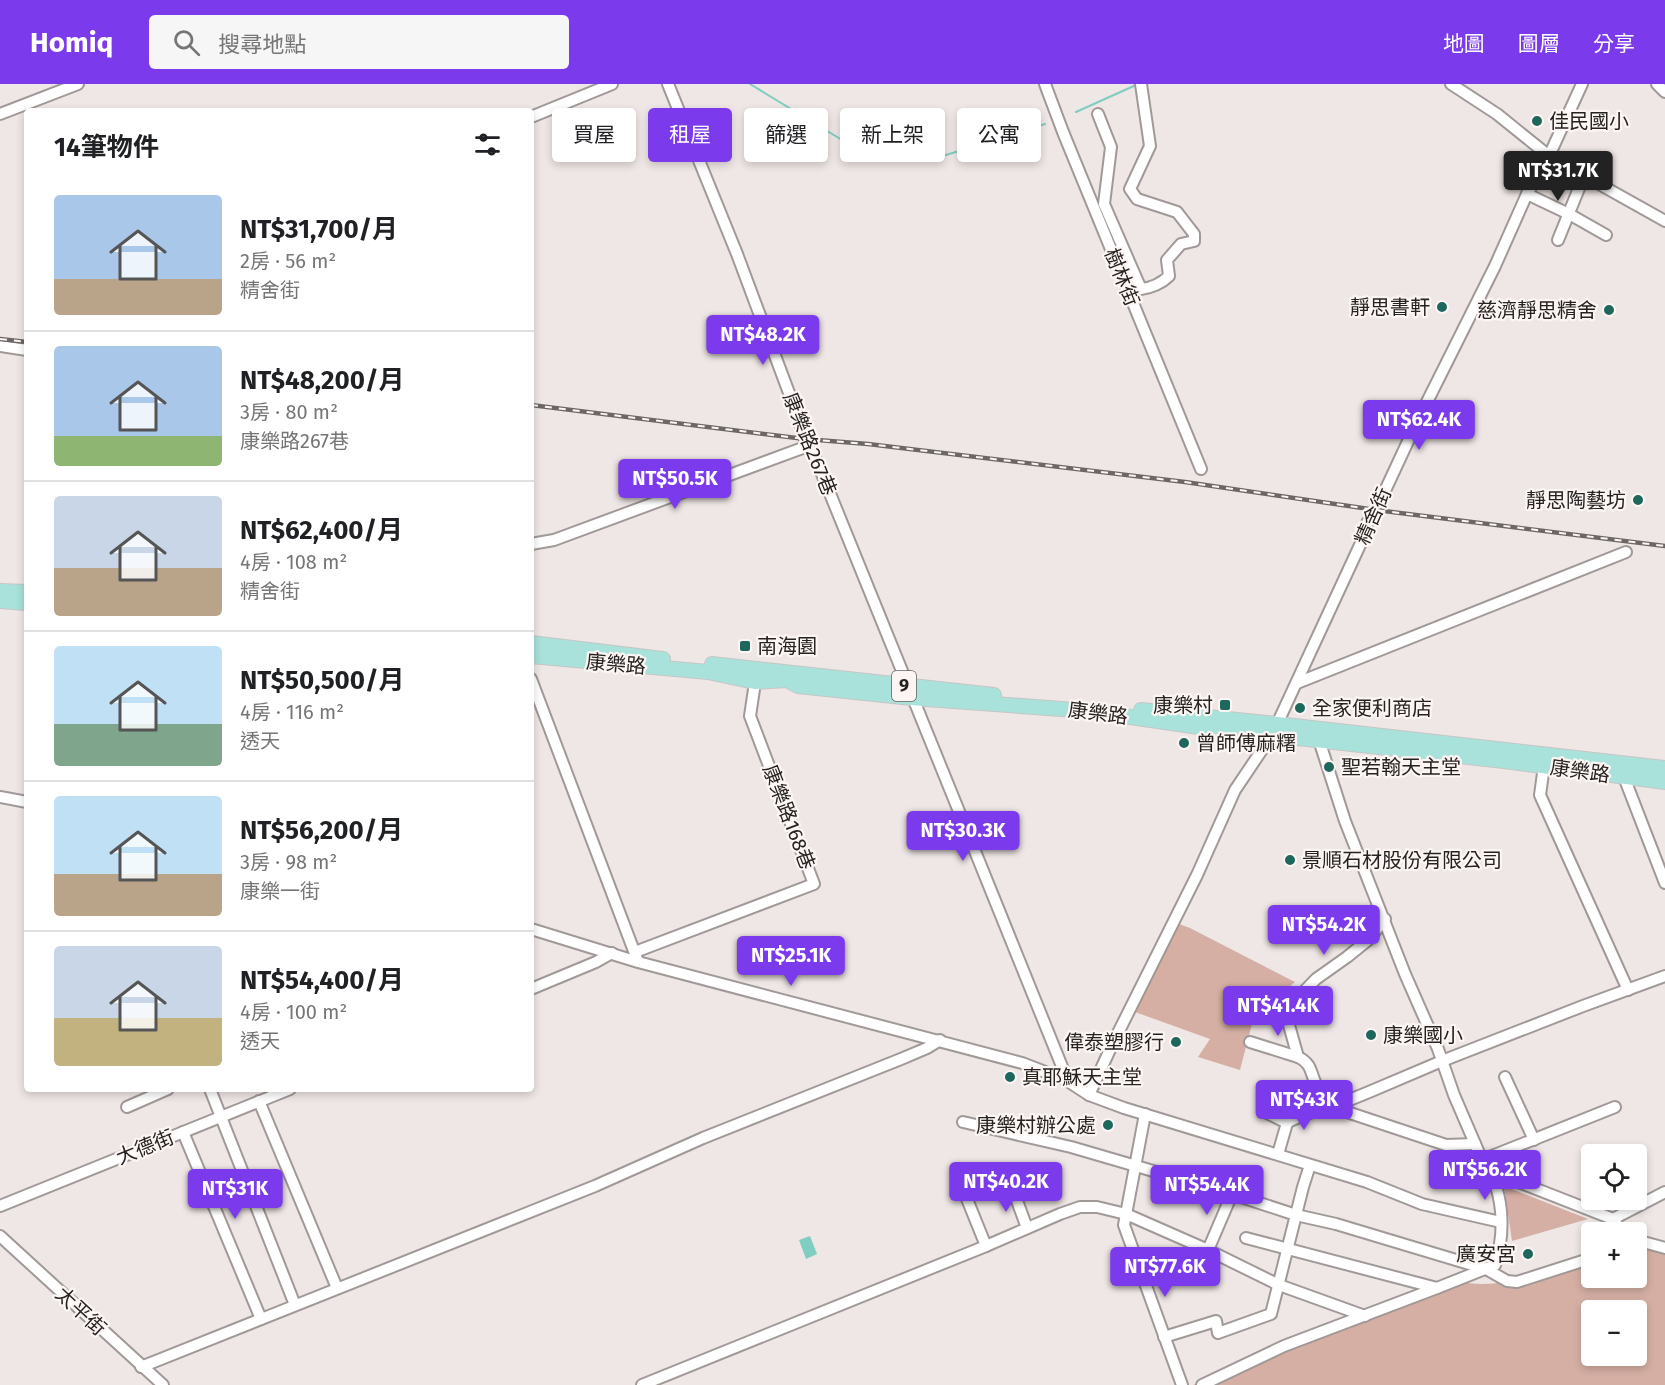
<!DOCTYPE html>
<html lang="zh-TW">
<meta charset="utf-8">
<style>
:root{--surface:#fff;--page:#f6f6f6;--text:#202124;--muted:#757577;--line:#e0e0e0;--accent:#7c3aed}
body{margin:0;font-family:"Fira Sans","Noto Sans TC",sans-serif;background:var(--page);color:var(--text);height:100vh;display:flex;flex-direction:column;font-size:22px;white-space:nowrap}
*{box-sizing:border-box;margin:0}
p{font-size:20px;color:var(--muted)}
.icon{flex:none;width:33px;height:33px;fill:none;stroke:currentColor;stroke-width:2;stroke-linecap:round;stroke-linejoin:round}
.map{position:relative;flex:1;overflow:hidden}
.side{position:absolute;left:24px;top:24px;width:510px;height:984px;display:flex;flex-direction:column;background:var(--surface);border-radius:6px;box-shadow:0 3px 9px #0003}
.side>*{flex:none}
.guide{position:absolute;left:552px;top:24px;width:570px;height:54px;display:flex;gap:12px}
.tools{position:absolute;left:1581px;top:1060px;display:grid;gap:12px}
.tools a{display:grid;place-items:center;width:66px;height:66px;border-radius:6px;background:var(--surface);box-shadow:0 3px 9px #0003;font-size:30px}
.price{position:absolute;translate:-50% -51px;padding:0 14px;border-radius:6px;background:var(--accent);color:#fff;font-size:20px;line-height:39px;filter:drop-shadow(0 2px 3px #0008)}
.price::after{content:'';position:absolute;left:50%;top:36px;width:18px;height:14px;margin-left:-9px;background:inherit;clip-path:polygon(0 0,100% 0,50% 100%)}
.price.active{background:#222;color:#fff}
ul{padding:0;list-style:none}
li{display:flex;align-items:center;gap:18px;height:150px;padding:0 30px}
li+li{border-top:2px solid var(--line)}
li span{display:grid;place-items:center;flex:none;width:168px;height:120px;border-radius:6px;color:#555}
li>.icon{margin-inline-start:auto}
span .icon{width:72px;height:72px;fill:#fffc;stroke-width:1}
li b{font-size:26px}
h2{display:flex;justify-content:space-between;align-items:center;height:72px;padding:0 30px;font-size:26px}
.chip{padding:0 21px;border-radius:6px;background:var(--surface);box-shadow:0 3px 9px #0003;font-size:21px;line-height:54px}
.chip.active{background:var(--accent);color:#fff}
header{display:flex;align-items:center;gap:36px;box-sizing:border-box;height:84px;padding:0 30px;background:var(--accent);color:#fff}
header strong{font-size:28px}
nav{display:flex;gap:33px;margin-inline-start:auto;font-size:21px}
.search{width:420px;height:54px;background:var(--page);display:flex;align-items:center;gap:15px;box-sizing:border-box;padding:0 21px;border-radius:6px;color:var(--muted);font-size:22px}
.map>svg:first-child{display:block}
.green{fill:#d5afa4;fill-rule:evenodd}
.water{fill:#80cdc1}
.lines{fill:none;stroke-linecap:round;stroke-linejoin:round}
.stream{stroke:#80cdc1;stroke-width:2}
.minor-casing{stroke:#a09997;stroke-width:14}
.major-casing{stroke:#c6c6c6;stroke-width:16}
.minor{stroke:#fff;stroke-width:10}
.major{stroke:#a9e2da;stroke-width:14}
.rail-casing{stroke:#6c6766;stroke-width:4.5}
.rail{stroke:#fcf5f3;stroke-width:2;stroke-dasharray:7;stroke-linecap:butt}
.poi-dot{fill:#1e675d;stroke:#fcf5f3;stroke-width:2}
.labels{text-anchor:middle;dominant-baseline:central;stroke-width:4.5;stroke-linejoin:round;paint-order:stroke}
.shield{fill:#fcf5f3;stroke:#666261;stroke-width:1.5}
.shield-label{font-size:18px;font-weight:bold;fill:#252322}
.poi-label{font-size:20px;fill:#252322;stroke:#fcf5f3;text-anchor:start}
.street-label{font-size:20px;fill:#252322;stroke:#fcf5f3}
</style>
<header>
<strong>Homiq</strong>
<div class="search"><svg class="icon" aria-label="search" viewBox="0 0 24 24"><circle cx="10" cy="10" r="6"/><path d="M15 15l6 6"/></svg>搜尋地點</div>
<nav><a>地圖</a><a>圖層</a><a>分享</a></nav>
</header>
<div class="map">
<svg width="1665" height="1301" viewBox="0 0 1665 1301">
<rect width="100%" height="100%" fill="#efe7e5"/>
<g class="green">
<path d="M1179,840L1190,844L1295,898L1254,932L1240,986L1198,973L1210,955L1135,928Z"/>
<path d="M1504,1102L1588,1135L1512,1157Z"/>
<path d="M1637,1156L1665,1161V1301H1193L1457,1197C1503,1208 1549,1186 1591,1171L1592,1194H1636ZM1592,1227H1636V1272H1592Z"/>
</g>
<path class="water" d="M810,1152L817,1170L806,1175L799,1156Z"/>
<g class="lines">
<g class="stream">
<path d="M750,0L875,76H930L1045,40"/>
<path d="M1076,28L1136,1"/>
</g>
<g class="minor-casing">
<g id="minor">
<path d="M668,0L737,170L801,341L805,355L818,380C901,582 981,783 1063,985L1066,996"/>
<path d="M1045,0L1063,48L1201,385"/>
<path d="M1451,0L1497,30L1549,72L1665,137"/>
<path d="M1657,0L1665,8"/>
<path d="M0,30L78,0"/>
<path d="M1098,30L1111,63L1104,120L1141,205C1151,204 1162,199 1169,192L1167,176L1181,160L1194,157V150L1177,128L1137,115L1130,105L1150,62L1141,0"/>
<path d="M531,33L612,0"/>
<path d="M1527,110L1569,130L1606,151"/>
<path d="M1558,156L1584,92"/>
<path d="M0,262L27,266"/>
<path d="M531,460L554,456L808,362"/>
<path d="M531,595L637,875"/>
<path d="M1297,599L1626,468"/>
<path d="M1544,682L1540,711L1628,906"/>
<path d="M1624,687V693L1665,799"/>
<path d="M0,713L27,718"/>
<path d="M531,845L638,878L1022,979L1066,996L1089,1011L1124,1024L1367,1098L1422,1120L1501,1138"/>
<path d="M635,868L814,800L750,632L756,592"/>
<path d="M531,905L596,878L612,869"/>
<path d="M1250,958L1298,973"/>
<path d="M1505,993L1534,1056"/>
<path d="M210,1005L295,1221"/>
<path d="M1089,1011L1113,959L1197,791L1235,706L1272,651L1366,448L1367,439L1376,426L1417,338L1495,182L1527,110L1549,72L1582,0"/>
<path d="M259,1017L337,1204"/>
<path d="M127,1023L168,1005"/>
<path d="M1332,1023C1327,1016 1321,1009 1317,1002C1310,990 1313,980 1298,973L1285,927L1316,895L1347,873L1368,856L1385,835"/>
<path d="M1332,1023L1446,1061L1475,1060"/>
<path d="M1265,1028L1287,1039"/>
<path d="M1145,1030L1124,1141L1182,1301"/>
<path d="M963,1038L1071,1063L1232,1110L1296,1131L1336,1140L1486,1185L1507,1197L1517,1198L1592,1174"/>
<path d="M183,1048L261,1235"/>
<path d="M1278,1070L1287,1039L1290,1037L1309,1029L1332,1023L1369,1008L1442,977L1583,922L1665,892"/>
<path d="M1482,1076L1615,1023"/>
<path d="M1492,1091L1521,1099L1613,1135L1623,1149"/>
<path d="M1012,1103L1027,1144"/>
<path d="M967,1115L986,1162"/>
<path d="M0,1122L290,1005"/>
<path d="M1613,1135L1665,1108"/>
<path d="M0,1152L163,1301"/>
<path d="M1246,1154L1437,1204"/>
<path d="M1636,1156L1665,1164"/>
<path d="M1208,1166L1232,1110"/>
<path d="M1164,1253L1216,1237L1218,1249L1271,1230L1303,1103L1310,1081"/>
<path d="M141,1283L595,1102L703,1054L901,975L927,964L940,956"/>
<path d="M642,1301L986,1162L1060,1130L1080,1123H1097L1126,1130L1208,1166L1279,1201L1365,1232"/>
<path d="M1202,1301L1284,1262L1437,1204L1495,1181C1506,1147 1504,1104 1482,1076L1454,1011L1438,965L1405,890L1345,737L1319,656L1320,652"/>
</g>
</g>
<g class="major-casing">
<g id="major">
<path d="M0,507L27,508"/>
<path d="M0,517L27,519"/>
<path d="M531,559L663,575"/>
<path d="M531,572L708,588L755,598L787,596L798,602L912,614L1089,627L1199,643L1504,677L1665,698"/>
<path d="M712,580L994,611"/>
<path d="M1141,626L1277,640L1665,684"/>
</g>
</g>
<use href="#minor" class="minor"/>
<use href="#major" class="major"/>
<g class="rail-casing">
<g id="rail">
<path d="M0,255L27,258"/>
<path d="M531,321L805,355L868,360L1185,398L1376,426L1665,462"/>
</g>
</g>
<use href="#rail" class="rail"/>
</g>
<g class="poi-dot">
<circle cx="1537" cy="37" r="6"/>
<circle cx="1442" cy="223" r="6"/>
<circle cx="1609" cy="226" r="6"/>
<circle cx="1638" cy="416" r="6"/>
<rect x="739" y="556" width="12" height="12" rx="3"/>
<rect x="1219" y="615" width="12" height="12" rx="3"/>
<circle cx="1300" cy="624" r="6"/>
<circle cx="1184" cy="659" r="6"/>
<circle cx="1329" cy="683" r="6"/>
<circle cx="1290" cy="776" r="6"/>
<circle cx="1371" cy="951" r="6"/>
<circle cx="1176" cy="958" r="6"/>
<circle cx="1010" cy="993" r="6"/>
<circle cx="1108" cy="1041" r="6"/>
<circle cx="1528" cy="1170" r="6"/>
</g>
<g class="labels">
<rect class="shield" x="892" y="587" width="24" height="30" rx="4.5"/>
<g class="shield-label">
<text x="904" y="602">9</text>
</g>
<g class="poi-label">
<text x="1549" y="37">佳民國小</text>
<text x="1430" y="223" text-anchor="end">靜思書軒</text>
<text x="1597" y="226" text-anchor="end">慈濟靜思精舍</text>
<text x="1626" y="416" text-anchor="end">靜思陶藝坊</text>
<text x="757" y="562">南海園</text>
<text x="1213" y="621" text-anchor="end">康樂村</text>
<text x="1312" y="624">全家便利商店</text>
<text x="1196" y="659">曾師傅麻糬</text>
<text x="1341" y="683">聖若翰天主堂</text>
<text x="1302" y="776">景順石材股份有限公司</text>
<text x="1383" y="951">康樂國小</text>
<text x="1164" y="958" text-anchor="end">偉泰塑膠行</text>
<text x="1022" y="993">真耶穌天主堂</text>
<text x="1096" y="1041" text-anchor="end">康樂村辦公處</text>
<text x="1516" y="1170" text-anchor="end">廣安宮</text>
</g>
<g class="street-label">
<text transform="translate(1122 193) rotate(68)">樹林街</text>
<text transform="translate(810 360) rotate(68)">康樂路267巷</text>
<text transform="translate(1373 432) rotate(-66)">精舍街</text>
<text transform="translate(616 580) rotate(5)">康樂路</text>
<text transform="translate(1098 629) rotate(7)">康樂路</text>
<text transform="translate(1580 687) rotate(8)">康樂路</text>
<text transform="translate(789 733) rotate(69)">康樂路168巷</text>
<text transform="translate(145 1063) rotate(-22)">大德街</text>
<text transform="translate(81 1227) rotate(43)">太平街</text>
</g>
</g>
</svg>
<div class="tools">
<a><svg class="icon" aria-label="locate" viewBox="0 0 24 24"><circle cx="12" cy="12" r="6"/><path d="M12 2v4M12 18v4M2 12h4M18 12h4"/></svg></a>
<a>+</a>
<a>−</a>
</div>
<b class="price active" style="left:1558px;top:118px">NT$31.7K</b>
<b class="price" style="left:763px;top:282px">NT$48.2K</b>
<b class="price" style="left:1419px;top:367px">NT$62.4K</b>
<b class="price" style="left:675px;top:426px">NT$50.5K</b>
<b class="price" style="left:963px;top:778px">NT$30.3K</b>
<b class="price" style="left:1324px;top:872px">NT$54.2K</b>
<b class="price" style="left:791px;top:903px">NT$25.1K</b>
<b class="price" style="left:1278px;top:953px">NT$41.4K</b>
<b class="price" style="left:1304px;top:1047px">NT$43K</b>
<b class="price" style="left:1485px;top:1117px">NT$56.2K</b>
<b class="price" style="left:1006px;top:1129px">NT$40.2K</b>
<b class="price" style="left:1207px;top:1132px">NT$54.4K</b>
<b class="price" style="left:235px;top:1136px">NT$31K</b>
<b class="price" style="left:1165px;top:1214px">NT$77.6K</b>
<div class="guide">
<a class="chip">買屋</a>
<a class="chip active">租屋</a>
<a class="chip">篩選</a>
<a class="chip">新上架</a>
<a class="chip">公寓</a>
</div>
<section class="side">
<h2>14筆物件<svg class="icon" aria-label="filters" viewBox="0 0 24 24"><path d="M4 7h16M4 17h16"/><circle cx="9" cy="7" r="2"/><circle cx="15" cy="17" r="2"/></svg></h2>
<ul>
<li><span style="background:linear-gradient(#a9c7e8 70%,#b9a48a 0)"><svg class="icon" aria-label="home" viewBox="0 0 24 24"><path d="M3 11l9-7 9 7M6 9v11h12V9"/></svg></span><div><b>NT$31,700/月</b><p>2房 · 56 m²</p><p>精舍街</p></div></li>
<li><span style="background:linear-gradient(#a9c7e8 75%,#8fb573 0)"><svg class="icon" aria-label="home" viewBox="0 0 24 24"><path d="M3 11l9-7 9 7M6 9v11h12V9"/></svg></span><div><b>NT$48,200/月</b><p>3房 · 80 m²</p><p>康樂路267巷</p></div></li>
<li><span style="background:linear-gradient(#c9d6e8 60%,#b9a48a 0)"><svg class="icon" aria-label="home" viewBox="0 0 24 24"><path d="M3 11l9-7 9 7M6 9v11h12V9"/></svg></span><div><b>NT$62,400/月</b><p>4房 · 108 m²</p><p>精舍街</p></div></li>
<li><span style="background:linear-gradient(#bfe0f5 65%,#7fa58c 0)"><svg class="icon" aria-label="home" viewBox="0 0 24 24"><path d="M3 11l9-7 9 7M6 9v11h12V9"/></svg></span><div><b>NT$50,500/月</b><p>4房 · 116 m²</p><p>透天</p></div></li>
<li><span style="background:linear-gradient(#bfe0f5 65%,#b9a48a 0)"><svg class="icon" aria-label="home" viewBox="0 0 24 24"><path d="M3 11l9-7 9 7M6 9v11h12V9"/></svg></span><div><b>NT$56,200/月</b><p>3房 · 98 m²</p><p>康樂一街</p></div></li>
<li><span style="background:linear-gradient(#c9d6e8 60%,#c2b280 0)"><svg class="icon" aria-label="home" viewBox="0 0 24 24"><path d="M3 11l9-7 9 7M6 9v11h12V9"/></svg></span><div><b>NT$54,400/月</b><p>4房 · 100 m²</p><p>透天</p></div></li>
</ul>
</section>
</div>
